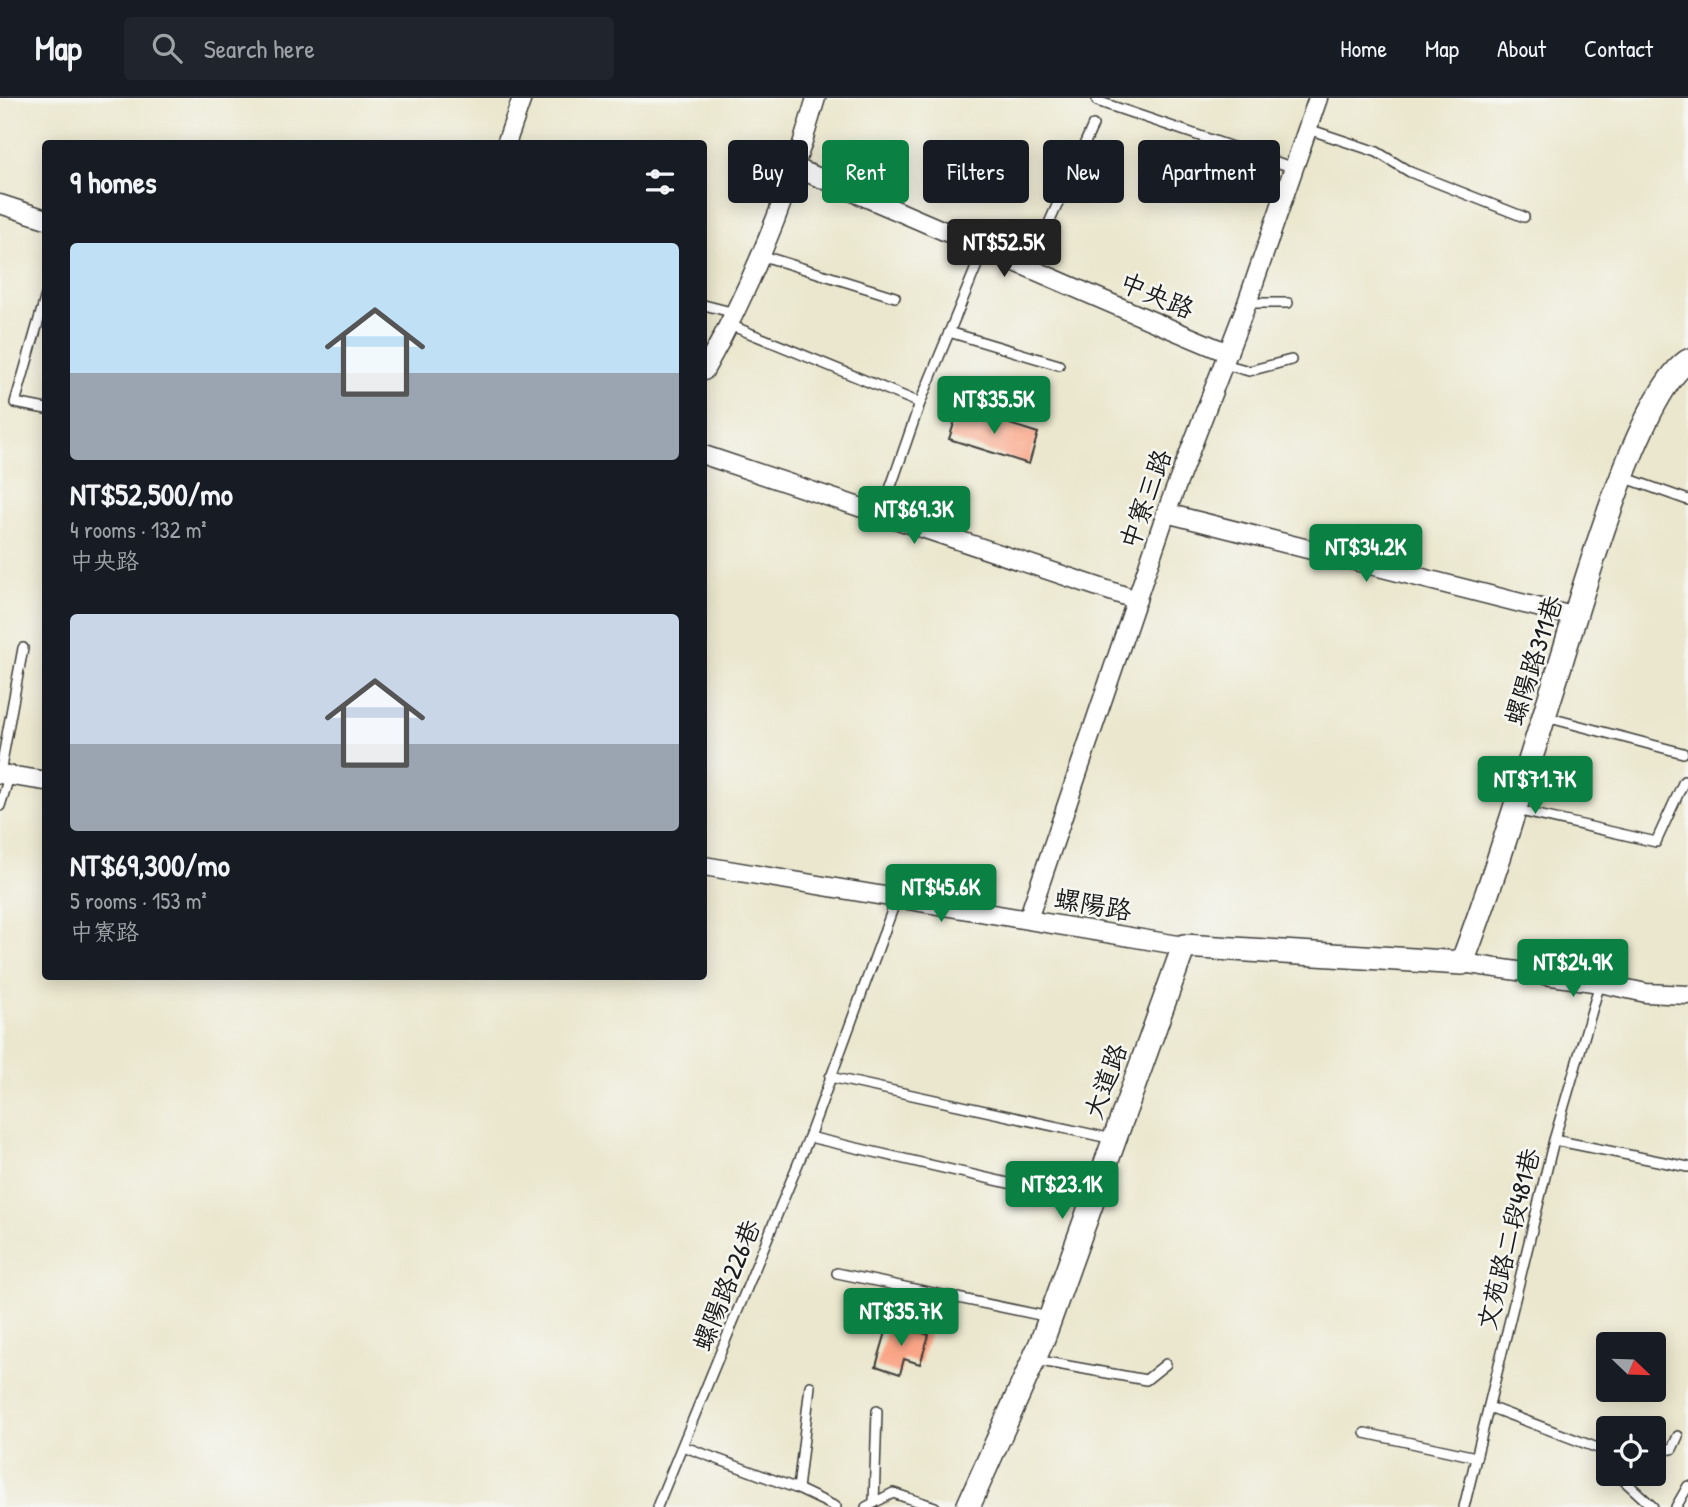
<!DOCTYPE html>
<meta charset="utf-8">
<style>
:root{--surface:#171b24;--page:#20242c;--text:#f1f3f6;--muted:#9ea1a6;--line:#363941;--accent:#0b8043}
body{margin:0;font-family:"Patrick Hand","LXGW WenKai TC",sans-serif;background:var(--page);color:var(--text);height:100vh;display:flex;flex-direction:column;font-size:26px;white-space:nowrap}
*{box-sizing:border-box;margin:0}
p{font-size:23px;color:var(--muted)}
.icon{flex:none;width:38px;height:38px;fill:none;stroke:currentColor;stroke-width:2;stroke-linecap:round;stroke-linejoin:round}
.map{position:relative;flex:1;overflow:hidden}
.panel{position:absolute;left:42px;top:42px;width:665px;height:840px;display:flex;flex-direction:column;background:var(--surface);border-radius:7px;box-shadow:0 4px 18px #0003}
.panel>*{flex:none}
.guide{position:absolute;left:728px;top:42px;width:665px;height:63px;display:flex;gap:14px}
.needle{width:46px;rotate:113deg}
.tools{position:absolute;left:1596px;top:1234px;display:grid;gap:14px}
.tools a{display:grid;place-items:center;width:70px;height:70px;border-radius:7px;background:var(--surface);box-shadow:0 4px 18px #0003;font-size:35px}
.price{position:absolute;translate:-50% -60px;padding:0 16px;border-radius:7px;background:var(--accent);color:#fff;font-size:23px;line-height:46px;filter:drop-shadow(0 2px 4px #0008)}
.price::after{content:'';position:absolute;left:50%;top:42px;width:21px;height:16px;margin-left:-10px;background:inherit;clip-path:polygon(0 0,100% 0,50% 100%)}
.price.on{background:#222;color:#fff}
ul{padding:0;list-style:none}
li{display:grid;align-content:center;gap:14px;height:371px;padding:0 28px}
li span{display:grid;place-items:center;height:217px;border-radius:7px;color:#555}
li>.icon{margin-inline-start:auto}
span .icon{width:126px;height:126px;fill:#fffc;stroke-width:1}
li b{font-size:30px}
h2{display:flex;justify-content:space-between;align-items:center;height:84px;padding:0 28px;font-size:30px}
.tag{padding:0 24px;border-radius:7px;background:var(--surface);box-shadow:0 4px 18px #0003;font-size:24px;line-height:63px}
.tag.on{background:var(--accent);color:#fff}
header{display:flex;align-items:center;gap:42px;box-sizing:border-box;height:98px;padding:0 35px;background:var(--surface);border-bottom:2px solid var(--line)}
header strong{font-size:33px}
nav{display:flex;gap:38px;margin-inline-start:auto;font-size:24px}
.search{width:490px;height:63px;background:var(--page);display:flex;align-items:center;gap:18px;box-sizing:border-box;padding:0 24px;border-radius:7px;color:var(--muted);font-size:26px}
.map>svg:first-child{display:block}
.building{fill:#faa587}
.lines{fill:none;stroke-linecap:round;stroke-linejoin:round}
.service-casing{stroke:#3b3a37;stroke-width:12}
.minor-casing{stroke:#3b3a37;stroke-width:21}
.tertiary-casing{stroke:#3b3a37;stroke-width:26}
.service{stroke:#fff;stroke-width:9}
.minor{stroke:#fff;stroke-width:18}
.tertiary{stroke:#fff;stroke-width:23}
.labels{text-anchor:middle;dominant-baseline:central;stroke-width:5;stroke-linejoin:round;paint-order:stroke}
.street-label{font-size:26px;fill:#1c1c1c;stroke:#f6f6f2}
</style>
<header>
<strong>Map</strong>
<div class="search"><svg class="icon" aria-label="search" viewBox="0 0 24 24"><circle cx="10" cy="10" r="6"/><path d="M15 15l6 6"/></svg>Search here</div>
<nav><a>Home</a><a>Map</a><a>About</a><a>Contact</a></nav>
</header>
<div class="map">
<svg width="1688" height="1409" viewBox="0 0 1688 1409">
<rect width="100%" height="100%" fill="#f6f6f2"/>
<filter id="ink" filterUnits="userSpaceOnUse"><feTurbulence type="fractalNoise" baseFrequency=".0143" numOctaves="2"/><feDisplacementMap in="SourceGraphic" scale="14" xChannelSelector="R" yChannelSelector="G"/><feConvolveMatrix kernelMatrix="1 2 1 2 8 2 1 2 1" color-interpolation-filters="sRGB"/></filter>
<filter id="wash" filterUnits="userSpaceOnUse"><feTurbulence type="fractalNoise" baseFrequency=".00686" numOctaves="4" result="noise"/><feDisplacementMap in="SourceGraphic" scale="28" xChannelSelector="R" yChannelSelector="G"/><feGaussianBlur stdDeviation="1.57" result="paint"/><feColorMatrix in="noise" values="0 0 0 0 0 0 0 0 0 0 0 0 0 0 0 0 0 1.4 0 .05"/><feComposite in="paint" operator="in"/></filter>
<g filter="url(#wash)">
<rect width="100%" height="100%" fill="#ebe7ce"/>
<g id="blocks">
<g class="building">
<path d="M959,310L1038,335L1029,366L949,341Z"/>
<path d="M889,1224L929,1237L920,1266L904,1261L900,1276L876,1268Z"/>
</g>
</g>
</g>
<g filter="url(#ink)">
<use href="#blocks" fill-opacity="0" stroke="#3b3a37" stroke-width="2"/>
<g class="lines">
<g class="service-casing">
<g id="service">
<path d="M1097,3L1294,70"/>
<path d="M1308,31L1377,54L1410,74L1524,119"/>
<path d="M760,157L895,199"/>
<path d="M1028,172L1093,27"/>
<path d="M46,197L15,305L46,311"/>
<path d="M1247,205H1288"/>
<path d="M704,207L735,215"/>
<path d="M730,227L920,305"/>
<path d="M949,234L1059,267"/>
<path d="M1224,266L1249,273L1291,262"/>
<path d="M1623,379L1688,402"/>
<path d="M881,417L920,305L984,150"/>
<path d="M1546,619L1683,655"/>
<path d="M0,675L23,550"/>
<path d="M0,708L9,679"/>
<path d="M1516,712L1656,744L1684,683L1688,684"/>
<path d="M830,979L1113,1041"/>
<path d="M809,1039L1090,1104"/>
<path d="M1554,1042L1688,1069"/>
<path d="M837,1175L1049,1219"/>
<path d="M1035,1262L1146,1282L1166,1266"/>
<path d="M1489,1309L1608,1354"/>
<path d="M1365,1335L1476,1359"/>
<path d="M685,1349L798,1391L836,1409"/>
<path d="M1654,1353L1672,1351L1678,1338"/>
<path d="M1617,1376L1653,1409"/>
<path d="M798,1391L810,1288"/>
<path d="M874,1405L877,1313"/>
<path d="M657,1409L809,1039L897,799"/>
<path d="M866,1409L893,1395L935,1409"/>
<path d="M1464,1409L1554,1042L1600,885"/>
<path d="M1676,1409L1688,1388"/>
</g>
</g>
<g class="minor-casing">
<g id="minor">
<path d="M506,46L522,0"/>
<path d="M796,70C941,130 1083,195 1228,255"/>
<path d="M0,106L46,121"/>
<path d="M704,273C752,188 789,95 816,0"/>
<path d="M704,357L1137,502"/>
<path d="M1166,415L1576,519"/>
<path d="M0,676L46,683"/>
<path d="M704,768L1184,848"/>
<path d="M1028,821L1166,415L1247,205L1318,0"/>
<path d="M1462,865L1600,885L1646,895L1688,897"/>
</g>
</g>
<g class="tertiary-casing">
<path id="tertiary" d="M968,1409L1042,1243L1184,848L1462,865C1496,775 1523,684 1552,593C1574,525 1635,298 1688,263"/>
</g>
<use href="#service" class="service"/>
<use href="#minor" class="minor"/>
<use href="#tertiary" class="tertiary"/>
</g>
</g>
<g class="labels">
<g class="street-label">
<text transform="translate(1157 197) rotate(23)">中央路</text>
<text transform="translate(1145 401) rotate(-70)">中寮三路</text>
<text transform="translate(1533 562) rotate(-72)">螺陽路311巷</text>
<text transform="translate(1093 806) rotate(10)">螺陽路</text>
<text transform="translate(1105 983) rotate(-70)">大道路</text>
<text transform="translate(1508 1141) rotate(-76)">文苑路二段481巷</text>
<text transform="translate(726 1187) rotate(-68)">螺陽路226巷</text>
</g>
</g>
</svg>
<div class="tools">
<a><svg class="needle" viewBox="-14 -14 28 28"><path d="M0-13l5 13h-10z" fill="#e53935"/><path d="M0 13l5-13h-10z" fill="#9ea1a6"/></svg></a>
<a><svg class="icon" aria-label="locate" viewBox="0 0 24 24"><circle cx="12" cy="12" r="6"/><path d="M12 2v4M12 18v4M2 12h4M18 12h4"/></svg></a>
</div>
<b class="price on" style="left:1004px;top:181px">NT$52.5K</b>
<b class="price" style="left:994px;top:338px">NT$35.5K</b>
<b class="price" style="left:914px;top:448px">NT$69.3K</b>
<b class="price" style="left:1366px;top:486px">NT$34.2K</b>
<b class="price" style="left:1535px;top:718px">NT$71.7K</b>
<b class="price" style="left:941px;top:826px">NT$45.6K</b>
<b class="price" style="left:1573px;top:901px">NT$24.9K</b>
<b class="price" style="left:1062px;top:1123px">NT$23.1K</b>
<b class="price" style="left:901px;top:1250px">NT$35.7K</b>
<div class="guide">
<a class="tag">Buy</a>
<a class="tag on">Rent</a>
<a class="tag">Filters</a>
<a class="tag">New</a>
<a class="tag">Apartment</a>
</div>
<section class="panel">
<h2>9 homes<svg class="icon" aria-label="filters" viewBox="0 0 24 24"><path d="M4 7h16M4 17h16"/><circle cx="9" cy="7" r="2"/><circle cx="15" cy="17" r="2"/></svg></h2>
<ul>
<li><span style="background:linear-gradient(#bfe0f5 60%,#9aa5b1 0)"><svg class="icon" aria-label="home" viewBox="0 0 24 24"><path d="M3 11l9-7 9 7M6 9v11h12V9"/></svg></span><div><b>NT$52,500/mo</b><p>4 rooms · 132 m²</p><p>中央路</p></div></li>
<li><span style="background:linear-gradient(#c9d6e8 60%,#9aa5b1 0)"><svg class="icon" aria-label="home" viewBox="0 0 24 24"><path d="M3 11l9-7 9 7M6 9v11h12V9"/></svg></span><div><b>NT$69,300/mo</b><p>5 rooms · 153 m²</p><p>中寮路</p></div></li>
</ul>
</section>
</div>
